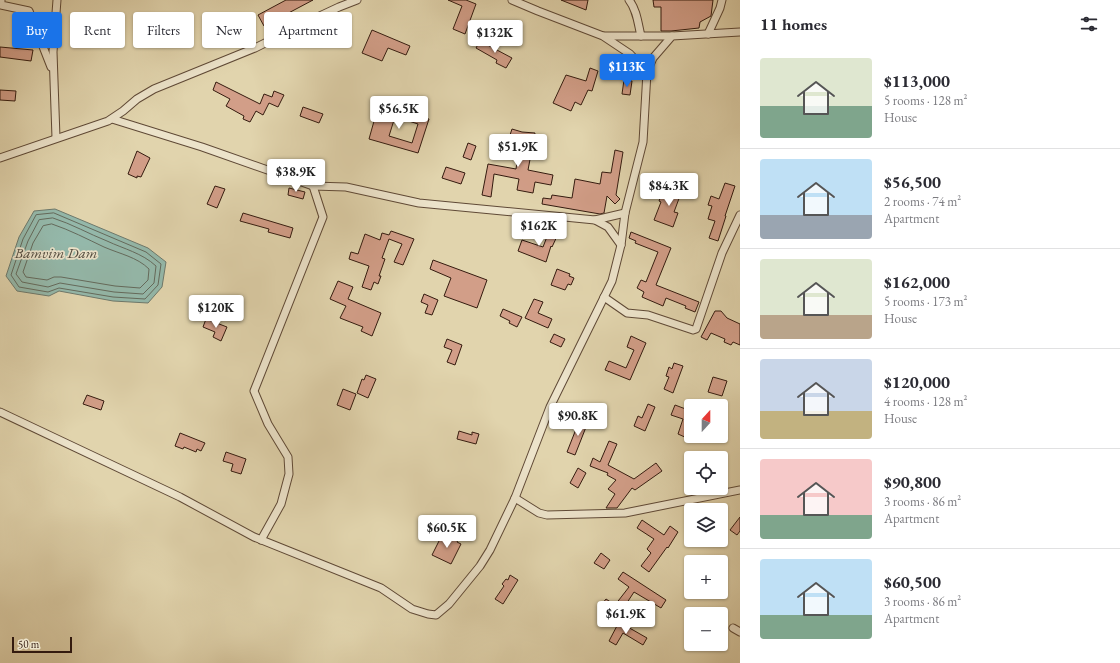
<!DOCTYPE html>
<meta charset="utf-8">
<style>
:root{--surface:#fff;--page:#f2f2f3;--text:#2b2b33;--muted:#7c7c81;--line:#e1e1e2;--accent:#1a73e8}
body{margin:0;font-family:"EB Garamond",serif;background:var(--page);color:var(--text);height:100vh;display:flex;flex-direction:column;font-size:15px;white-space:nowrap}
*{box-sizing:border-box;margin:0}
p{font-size:13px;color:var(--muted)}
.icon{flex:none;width:22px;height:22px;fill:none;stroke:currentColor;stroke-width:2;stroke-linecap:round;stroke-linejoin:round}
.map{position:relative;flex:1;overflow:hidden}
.drawer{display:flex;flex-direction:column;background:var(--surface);width:380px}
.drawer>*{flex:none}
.guide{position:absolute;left:12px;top:12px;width:380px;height:36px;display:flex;gap:8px}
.needle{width:26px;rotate:21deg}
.tools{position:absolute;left:684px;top:399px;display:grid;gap:8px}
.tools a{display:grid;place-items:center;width:44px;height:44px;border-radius:4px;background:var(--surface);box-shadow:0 1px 3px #0004;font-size:20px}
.scale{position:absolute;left:12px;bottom:10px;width:60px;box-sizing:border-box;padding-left:4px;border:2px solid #341b0f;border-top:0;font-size:11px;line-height:14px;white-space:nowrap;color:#341b0f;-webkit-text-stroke:3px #ece3ca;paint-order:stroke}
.price{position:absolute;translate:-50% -34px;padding:0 9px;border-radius:4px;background:#fff;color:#222;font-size:13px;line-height:26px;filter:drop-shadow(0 1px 2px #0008)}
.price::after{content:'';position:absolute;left:50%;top:24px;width:12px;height:9px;margin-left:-6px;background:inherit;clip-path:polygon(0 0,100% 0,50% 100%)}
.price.current{background:var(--accent);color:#fff}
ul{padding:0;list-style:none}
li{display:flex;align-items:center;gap:12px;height:100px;padding:0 20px}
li+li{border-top:1px solid var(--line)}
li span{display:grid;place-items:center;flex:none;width:112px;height:80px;border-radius:4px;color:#555}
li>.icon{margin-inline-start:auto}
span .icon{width:48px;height:48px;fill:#fffc;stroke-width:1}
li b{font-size:17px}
h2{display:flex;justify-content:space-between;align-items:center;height:48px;padding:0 20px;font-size:17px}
.chip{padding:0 14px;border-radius:4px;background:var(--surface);box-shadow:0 1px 3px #0004;font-size:14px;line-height:36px}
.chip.current{background:var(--accent);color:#fff}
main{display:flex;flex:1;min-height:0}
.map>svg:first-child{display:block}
.water{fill:#94b8aa;stroke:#6e796c}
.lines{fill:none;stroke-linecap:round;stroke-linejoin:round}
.shore{stroke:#646a5c;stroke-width:1}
.building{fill:#d29e88;stroke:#341b0f}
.street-casing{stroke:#5f4936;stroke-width:9}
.street{stroke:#ece3ca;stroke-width:7}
.labels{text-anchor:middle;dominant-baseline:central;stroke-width:3.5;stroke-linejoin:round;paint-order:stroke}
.water-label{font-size:15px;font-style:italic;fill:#514a3e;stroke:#ece3ca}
</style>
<main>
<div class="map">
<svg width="740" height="663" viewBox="0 0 740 663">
<rect width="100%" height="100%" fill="#e1d4ad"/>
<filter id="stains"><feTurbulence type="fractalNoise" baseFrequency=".005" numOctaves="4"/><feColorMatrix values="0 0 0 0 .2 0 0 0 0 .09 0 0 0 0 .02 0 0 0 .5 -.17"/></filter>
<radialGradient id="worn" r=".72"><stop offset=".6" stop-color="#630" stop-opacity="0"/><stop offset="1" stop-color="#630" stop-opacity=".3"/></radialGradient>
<path class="water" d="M55,209L148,248L166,262L162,287L148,303L113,301L59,291L49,296L17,291L6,276L19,237L34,211Z"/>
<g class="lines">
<g class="shore">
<path d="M54,213L146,252L161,264L158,285L145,299L113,297L59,288L48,292L19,287L11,275L23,239L36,215Z"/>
<path d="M53,218C72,224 89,234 107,241C124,249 142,253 156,266L154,283L143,294L114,292L60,283L48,287L22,282L16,274L28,241L39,220Z"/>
<path d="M52,224C70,230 87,239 104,247C120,254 137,257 149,269L148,280L140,288L115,286L61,277H54L47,280L26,277L23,272L33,243L43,226Z"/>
</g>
</g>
<g class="building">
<path d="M286,0H313L264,26L258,15Z"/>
<path d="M448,0H466L476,4L465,34L453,29L462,6Z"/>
<path d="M561,0H588L586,10Z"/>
<path d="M653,0H713L711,16L700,22L699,28L671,31H661V7H654Z"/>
<path d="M104,26H117L118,44H105L104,39H101L102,31H105Z"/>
<path d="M372,30L410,46L406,55L388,48L382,61L362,53Z"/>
<path d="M480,41L512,58L506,68L496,63L497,60L476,48Z"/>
<path d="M0,47L33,50L31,61L0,57Z"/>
<path d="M590,68L598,71L592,91L588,90L581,105L575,102L571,111L553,103L566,75L586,81Z"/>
<path d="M624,80L632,81L630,95L622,94Z"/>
<path d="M216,82L260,104L264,94L272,97L274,91L284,95L278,107L269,103L263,115L256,111L250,122L243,119L244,116L226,106L230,99L213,90Z"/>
<path d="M0,90L16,91L15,101L0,100Z"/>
<path d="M303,107L323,114L319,123L300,116Z"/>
<path d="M393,107L410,113L411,110L423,114V117L429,119L418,153L369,139L376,114L394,120L389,136L412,143L418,124L390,115Z"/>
<path d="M512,129L522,132L535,133L528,170L553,175L551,185L535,182L533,193L517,190L519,179L494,174L491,197L482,195L488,164L516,169L518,156L522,157L524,141L509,138Z"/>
<path d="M468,143L476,146L471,160L463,157Z"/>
<path d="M615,150L623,152L616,195L620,199L615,204L607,196L604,213L600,214L542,204L543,198L551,199L552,195L572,198L575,179L600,184L602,172L611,173Z"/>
<path d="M137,151L150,158L141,177L137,176V178L128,174Z"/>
<path d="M446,167L465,173L461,184L442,178Z"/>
<path d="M678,183L684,185L674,212L678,213L673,227L654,220L661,202L659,201L662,193L673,197Z"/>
<path d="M725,183L735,186L725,216H726L718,241L709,238L715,221L708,219L712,206L708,205L711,196L719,199Z"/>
<path d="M215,186L225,189L217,208L207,204Z"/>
<path d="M289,188L305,192L303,199L288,195Z"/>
<path d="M243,213L293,228L290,238L268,232L269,229L240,221Z"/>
<path d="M550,229L559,232L552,247L551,246L546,262L518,251L522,240L543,247Z"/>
<path d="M391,231L414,239L403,265L394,262L402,244L389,239L382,258L385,259L379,276H381L378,284L374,282L371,290L362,287L369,266L349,259L351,252L358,254L365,234L380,240L382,233L389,235Z"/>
<path d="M631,232L671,248L656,285L699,302L695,312L685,308L686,306L666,298L663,306L642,297L644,292L637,288L641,280L646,282L658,252L635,243L636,241L629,238Z"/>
<path d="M433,260L487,280L477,308L444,296L451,278L430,269Z"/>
<path d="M557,269L570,274L569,276L574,278L571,285L568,284L565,290L551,285Z"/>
<path d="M338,281L353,287L348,299L381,313L372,336L361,331L363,327L340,318L346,306L330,299Z"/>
<path d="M424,294L438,300L432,315L425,313L428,305L421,302Z"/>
<path d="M534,299L543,302L538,313L552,319L548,328L525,318Z"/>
<path d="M503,309L522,317L517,327L509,323L510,321L500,316Z"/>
<path d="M715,311H721L727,318L740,324V345L733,342L731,345L724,342L725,339L711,333L707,340L701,337Z"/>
<path d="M206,319L227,327L221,341L213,337L215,332L203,327Z"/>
<path d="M554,334L565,339L561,347L550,342Z"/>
<path d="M631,336L646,343L630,380L605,370L609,361L626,368L634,350L627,347Z"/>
<path d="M447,339L462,345L455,365L447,362L452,350L444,347Z"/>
<path d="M674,363L683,366L673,393L664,389L669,377L666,376L669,367L672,369Z"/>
<path d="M366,375L376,379L368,398L357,393L362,379L364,380Z"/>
<path d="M713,377L727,381L722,396L708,392Z"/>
<path d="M343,389L356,394L350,410L337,405Z"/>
<path d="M87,395L104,401L101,410L83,404Z"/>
<path d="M648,404L655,407L645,431L634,426L638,416L642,418Z"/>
<path d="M675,405L691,411V428L687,438L678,434L683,419L671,415Z"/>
<path d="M580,419L588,422L575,455L567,452Z"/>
<path d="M459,431L472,435V432L479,434L476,444L457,439Z"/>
<path d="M180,433L205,443L201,451L197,449L196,452L184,447L183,449L175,446Z"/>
<path d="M609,441L617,444L608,465L634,479L656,463L662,471L635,490L632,488L617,508H606L615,494L608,489L616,480L607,475L608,473L590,466L593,458L600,462Z"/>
<path d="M226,452L246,459L241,474L231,471L233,464L223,461Z"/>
<path d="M578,468L586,473L578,488L570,483Z"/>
<path d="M740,517V531L737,535L730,530Z"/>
<path d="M642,520L664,535L670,526L678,532L668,548L667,547L649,572L641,566L651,553L647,549L654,539L637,528Z"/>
<path d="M448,534L458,540L457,542L461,544L451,564L432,555L442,535L446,537Z"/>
<path d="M601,553L610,560L604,569L594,563Z"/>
<path d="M623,572L666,600L661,608L634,592L619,615L602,604L606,599L615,605L629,587L618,579Z"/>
<path d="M510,575L518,580L503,604L495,599L504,586L502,584L506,579L508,580Z"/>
<path d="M619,622L647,638L643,645L623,633L616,645L609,641Z"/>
</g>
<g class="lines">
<g class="street-casing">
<g id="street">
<path d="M1,0V5L29,11L51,67"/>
<path d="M512,0L538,11L603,36L630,54L647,72"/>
<path d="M629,0C637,10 638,24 641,36"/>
<path d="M708,34L720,8L722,0"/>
<path d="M604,36H672"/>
<path d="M112,119L202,147L313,186L346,187L419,203L595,220L608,227L621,245"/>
<path d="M56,138L53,52L57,0"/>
<path d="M0,158L108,121L123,111L137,99L154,89L255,48L309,21L339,7L357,0"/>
<path d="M595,220L625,213"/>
<path d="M604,297L627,313L648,315L693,330L696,329L722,253L740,215"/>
<path d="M0,412L180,497L254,537L381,588L412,609L428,614L436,615L449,604L480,566L490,550L515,498L550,407L612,281L621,245L625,213L643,142L647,72L653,58L672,36L740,32"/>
<path d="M515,498L539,513L547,515L625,513L740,490"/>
<path d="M261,540L281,504L289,474L288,457L268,424L254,391L323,217L313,186"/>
<path d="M733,628L740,632"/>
</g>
</g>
<use href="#street" class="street"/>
</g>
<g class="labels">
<g class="water-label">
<text x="56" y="252">Bamvim Dam</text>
</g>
</g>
<rect width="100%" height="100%" filter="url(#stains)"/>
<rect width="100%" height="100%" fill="url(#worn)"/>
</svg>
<div class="tools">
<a><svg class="needle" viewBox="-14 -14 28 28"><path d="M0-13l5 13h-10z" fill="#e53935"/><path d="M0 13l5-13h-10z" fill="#7c7c81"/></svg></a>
<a><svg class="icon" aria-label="locate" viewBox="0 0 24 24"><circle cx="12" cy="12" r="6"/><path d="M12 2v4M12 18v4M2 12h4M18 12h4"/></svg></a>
<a><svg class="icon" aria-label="layers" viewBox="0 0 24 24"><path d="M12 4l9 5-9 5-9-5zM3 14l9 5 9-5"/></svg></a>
<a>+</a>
<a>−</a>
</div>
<div class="scale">50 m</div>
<b class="price" style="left:495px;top:54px">$132K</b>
<b class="price current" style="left:627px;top:88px">$113K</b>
<b class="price" style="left:399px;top:130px">$56.5K</b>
<b class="price" style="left:518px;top:168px">$51.9K</b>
<b class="price" style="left:296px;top:193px">$38.9K</b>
<b class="price" style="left:669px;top:207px">$84.3K</b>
<b class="price" style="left:539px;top:247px">$162K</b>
<b class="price" style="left:216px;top:329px">$120K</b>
<b class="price" style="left:578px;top:437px">$90.8K</b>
<b class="price" style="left:447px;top:549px">$60.5K</b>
<b class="price" style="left:626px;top:635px">$61.9K</b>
<div class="guide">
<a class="chip current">Buy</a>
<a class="chip">Rent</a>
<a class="chip">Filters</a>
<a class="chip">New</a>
<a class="chip">Apartment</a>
</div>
</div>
<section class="drawer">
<h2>11 homes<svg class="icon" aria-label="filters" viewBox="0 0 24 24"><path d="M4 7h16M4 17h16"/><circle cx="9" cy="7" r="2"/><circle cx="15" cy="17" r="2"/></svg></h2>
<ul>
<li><span style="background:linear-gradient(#dfe7d0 60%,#7fa58c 0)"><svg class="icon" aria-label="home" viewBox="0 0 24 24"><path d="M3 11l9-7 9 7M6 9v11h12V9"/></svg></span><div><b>$113,000</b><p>5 rooms · 128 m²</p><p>House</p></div></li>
<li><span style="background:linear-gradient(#bfe0f5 70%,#9aa5b1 0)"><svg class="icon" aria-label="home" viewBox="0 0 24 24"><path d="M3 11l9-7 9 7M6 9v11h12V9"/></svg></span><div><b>$56,500</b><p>2 rooms · 74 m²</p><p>Apartment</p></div></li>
<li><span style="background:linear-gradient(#dfe7d0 70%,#b9a48a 0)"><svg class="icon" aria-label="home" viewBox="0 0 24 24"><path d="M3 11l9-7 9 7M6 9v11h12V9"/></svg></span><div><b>$162,000</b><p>5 rooms · 173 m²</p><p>House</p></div></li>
<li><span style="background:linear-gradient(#c9d6e8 65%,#c2b280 0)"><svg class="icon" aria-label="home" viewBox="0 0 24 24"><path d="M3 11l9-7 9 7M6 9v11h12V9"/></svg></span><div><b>$120,000</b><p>4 rooms · 128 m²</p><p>House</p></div></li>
<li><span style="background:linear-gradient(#f6c9c9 70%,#7fa58c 0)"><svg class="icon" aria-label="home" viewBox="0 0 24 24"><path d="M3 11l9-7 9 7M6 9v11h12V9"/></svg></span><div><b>$90,800</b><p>3 rooms · 86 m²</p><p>Apartment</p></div></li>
<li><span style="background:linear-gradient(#bfe0f5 70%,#7fa58c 0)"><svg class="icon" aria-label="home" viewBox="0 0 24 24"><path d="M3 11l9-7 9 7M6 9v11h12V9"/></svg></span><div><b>$60,500</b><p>3 rooms · 86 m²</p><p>Apartment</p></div></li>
</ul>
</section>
</main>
